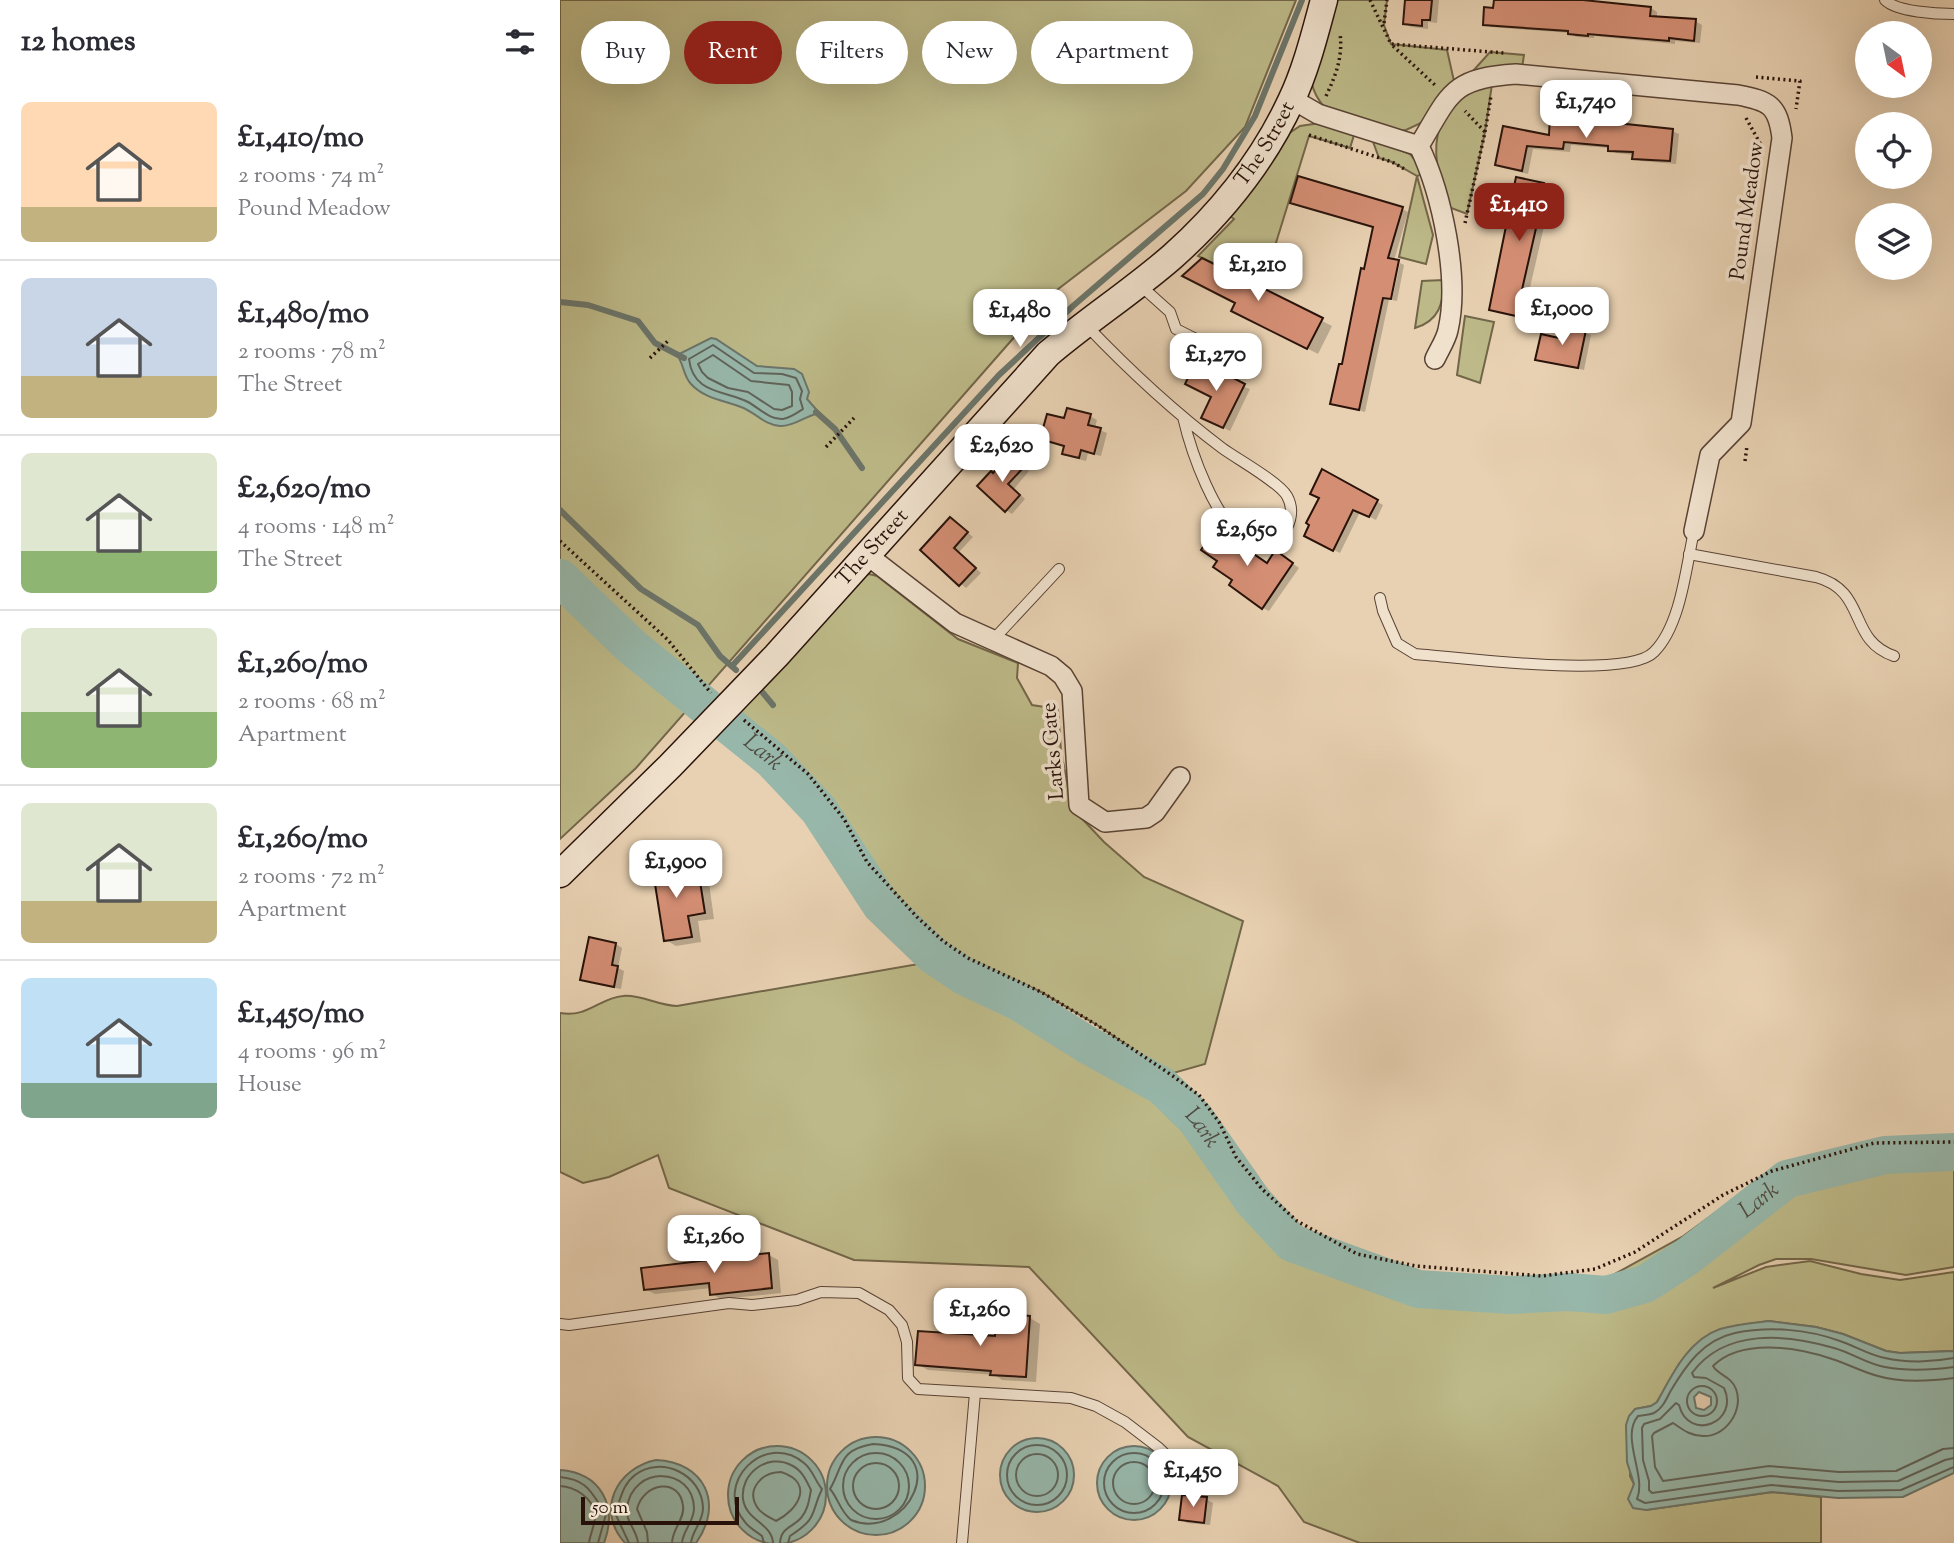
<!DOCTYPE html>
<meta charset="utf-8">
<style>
:root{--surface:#fff;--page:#f7f7f7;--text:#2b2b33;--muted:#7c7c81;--line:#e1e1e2;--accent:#8f2418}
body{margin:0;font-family:"Sorts Mill Goudy",serif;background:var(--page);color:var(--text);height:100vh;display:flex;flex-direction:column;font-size:26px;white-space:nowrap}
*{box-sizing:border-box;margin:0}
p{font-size:23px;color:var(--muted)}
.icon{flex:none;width:38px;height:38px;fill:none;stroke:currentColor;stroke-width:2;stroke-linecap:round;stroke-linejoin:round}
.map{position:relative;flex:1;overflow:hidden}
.panel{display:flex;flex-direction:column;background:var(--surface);width:560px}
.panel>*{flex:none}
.banner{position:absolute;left:21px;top:21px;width:665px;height:63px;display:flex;gap:14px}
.needle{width:46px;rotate:147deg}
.fabs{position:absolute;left:1295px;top:21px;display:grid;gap:14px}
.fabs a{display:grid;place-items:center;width:77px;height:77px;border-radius:50%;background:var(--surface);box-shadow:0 7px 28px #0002;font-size:35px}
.scale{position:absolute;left:21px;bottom:18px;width:158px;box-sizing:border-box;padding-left:7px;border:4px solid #28120a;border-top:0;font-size:19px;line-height:24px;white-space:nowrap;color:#28120a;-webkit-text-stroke:5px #f0e1cd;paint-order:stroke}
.price{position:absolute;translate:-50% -60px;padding:0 16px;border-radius:14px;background:#fff;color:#222;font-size:23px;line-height:46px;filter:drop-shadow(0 2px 4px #0008)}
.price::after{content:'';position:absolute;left:50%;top:42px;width:21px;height:16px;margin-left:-10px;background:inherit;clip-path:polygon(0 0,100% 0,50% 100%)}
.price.selected{background:var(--accent);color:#fff}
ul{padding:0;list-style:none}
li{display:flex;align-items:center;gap:21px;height:175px;padding:0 21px}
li+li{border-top:2px solid var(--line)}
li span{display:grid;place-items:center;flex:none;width:196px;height:140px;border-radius:10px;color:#555}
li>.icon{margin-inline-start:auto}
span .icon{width:84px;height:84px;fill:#fffc;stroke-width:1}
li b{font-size:30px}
h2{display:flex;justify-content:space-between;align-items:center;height:84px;padding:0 21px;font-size:30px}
.pill{padding:0 24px;border-radius:32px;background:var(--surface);box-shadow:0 7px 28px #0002;font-size:24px;line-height:63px}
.pill.selected{background:var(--accent);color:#fff}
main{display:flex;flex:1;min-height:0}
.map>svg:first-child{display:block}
.green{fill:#bdb988;stroke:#726649;stroke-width:2}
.water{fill:#97b7aa;stroke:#6b756a;stroke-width:2;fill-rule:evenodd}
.shadow{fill:#0003}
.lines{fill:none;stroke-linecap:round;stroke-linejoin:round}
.shore{stroke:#60645a;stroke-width:2}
.stream{stroke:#6b756a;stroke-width:6}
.river{stroke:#97b7aa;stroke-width:38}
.building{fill:#d48e74;stroke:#28120a;stroke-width:2}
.service-casing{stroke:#584234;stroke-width:12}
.minor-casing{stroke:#584234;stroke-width:22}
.secondary-casing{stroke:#28120a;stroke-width:29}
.path{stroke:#28120a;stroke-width:3.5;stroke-dasharray:2 3.5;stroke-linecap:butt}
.service{stroke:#f0e1cd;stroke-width:10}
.minor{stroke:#f0e1cd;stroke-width:19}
.secondary{stroke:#f0e1cd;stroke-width:26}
.labels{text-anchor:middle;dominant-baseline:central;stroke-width:7;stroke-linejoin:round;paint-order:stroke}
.street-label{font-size:21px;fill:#28120a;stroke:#f0e1cd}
.water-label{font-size:23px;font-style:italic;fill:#4f4c42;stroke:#f0e1cd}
</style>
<main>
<section class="panel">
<h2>12 homes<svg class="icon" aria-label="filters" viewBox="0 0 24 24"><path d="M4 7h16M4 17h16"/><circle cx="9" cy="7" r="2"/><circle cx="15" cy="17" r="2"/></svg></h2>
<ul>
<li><span style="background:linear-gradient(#ffd9b3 75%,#c2b280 0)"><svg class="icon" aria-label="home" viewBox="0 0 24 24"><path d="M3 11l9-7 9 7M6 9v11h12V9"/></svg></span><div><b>£1,410/mo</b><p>2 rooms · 74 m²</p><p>Pound Meadow</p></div></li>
<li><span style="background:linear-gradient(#c9d6e8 70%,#c2b280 0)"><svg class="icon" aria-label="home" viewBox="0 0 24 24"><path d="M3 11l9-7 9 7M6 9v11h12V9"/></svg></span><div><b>£1,480/mo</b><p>2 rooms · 78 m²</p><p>The Street</p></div></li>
<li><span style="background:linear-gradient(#dfe7d0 70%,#8fb573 0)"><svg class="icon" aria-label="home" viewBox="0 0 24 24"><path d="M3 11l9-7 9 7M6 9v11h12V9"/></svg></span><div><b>£2,620/mo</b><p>4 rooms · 148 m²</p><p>The Street</p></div></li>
<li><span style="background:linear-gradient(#dfe7d0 60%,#8fb573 0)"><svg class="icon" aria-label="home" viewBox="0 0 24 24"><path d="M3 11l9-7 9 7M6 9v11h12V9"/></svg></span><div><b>£1,260/mo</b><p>2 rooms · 68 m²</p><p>Apartment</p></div></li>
<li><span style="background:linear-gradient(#dfe7d0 70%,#c2b280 0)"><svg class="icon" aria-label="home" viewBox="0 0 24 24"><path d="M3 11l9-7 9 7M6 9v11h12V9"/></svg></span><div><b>£1,260/mo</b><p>2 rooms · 72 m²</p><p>Apartment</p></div></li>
<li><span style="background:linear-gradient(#bfe0f5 75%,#7fa58c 0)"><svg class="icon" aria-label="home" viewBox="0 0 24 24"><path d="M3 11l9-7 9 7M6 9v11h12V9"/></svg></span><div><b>£1,450/mo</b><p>4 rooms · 96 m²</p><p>House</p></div></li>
</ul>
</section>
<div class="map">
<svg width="1394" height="1543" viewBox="0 0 1394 1543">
<rect width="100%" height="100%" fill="#e8d1b2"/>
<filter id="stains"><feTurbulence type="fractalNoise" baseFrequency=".00286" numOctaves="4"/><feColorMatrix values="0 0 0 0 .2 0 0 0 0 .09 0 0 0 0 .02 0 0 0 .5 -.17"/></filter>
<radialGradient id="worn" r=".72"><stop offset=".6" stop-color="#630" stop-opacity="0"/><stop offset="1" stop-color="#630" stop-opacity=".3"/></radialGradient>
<g class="green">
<path d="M0,0H736L685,127L626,191L493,293L76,768L0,839Z"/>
<path d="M764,0H827L824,25L831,44L887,50L894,81L863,122L846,130L840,131L765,108C759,101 754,94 752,84C749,68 761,19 764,0Z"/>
<path d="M930,52L964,55L961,74L913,71Z"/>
<path d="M932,84L925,132L907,214L886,206C880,182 871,151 880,127C885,116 894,104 900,93Z"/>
<path d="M760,123L794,135L790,148L749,136L702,288L638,256L674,219L661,209L725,136L740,126Z"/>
<path d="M812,139L850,154L865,173L857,176L873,235L866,264L839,257L857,176L832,162L819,158Z"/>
<path d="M883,280C884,303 879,321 855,328L862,281Z"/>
<path d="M905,316L934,322L920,383L897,375Z"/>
<path d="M309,574L317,576L398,639L458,663L457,678L472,705L498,709L501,751L512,808L544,842L584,877L683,921L645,1064L610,1074L537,1025L481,992L408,958L383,941L357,917L307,862L284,819L248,774L174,711L304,575Z"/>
<path d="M364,963L460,1017L519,1043L564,1073L621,1129L673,1198L687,1214L717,1240L727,1246L778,1266L864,1286L945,1292L999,1289L1042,1281L1122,1237L1182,1193L1312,1146C1340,1141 1366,1145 1394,1150V1267L1346,1275L1251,1259H1216L1199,1265L1153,1288L1206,1267L1250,1261L1301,1274L1340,1280L1394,1272V1351L1340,1353L1326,1351L1283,1334L1256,1327L1209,1321L1175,1326L1131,1349L1119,1364L1097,1402L1091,1406L1075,1409L1070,1476L1074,1484L1073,1490L1086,1510L1212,1492L1261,1497V1543H800L744,1522L718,1486L628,1437L469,1267L294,1260L109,1188L98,1155L49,1177L23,1183L0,1172V1013C28,1018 39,998 63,996C80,994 99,1006 117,1006Z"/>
</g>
<g class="water">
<path d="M151,338L156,339L197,366L234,369L242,374L249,392L247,399L262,416L256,414C244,417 232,427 220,426C204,425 195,412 181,407C163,400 145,399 131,384C123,376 124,364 117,355Z"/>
<path d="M1209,1321L1256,1327L1283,1334L1326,1351L1340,1353L1394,1351V1473L1343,1497L1278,1498L1212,1492L1086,1510L1073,1508L1068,1499L1074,1484L1067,1462L1066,1425L1069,1416L1075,1409L1091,1406L1097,1402C1112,1375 1128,1340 1160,1329C1176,1324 1193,1323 1209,1321ZM1139,1392L1151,1397V1405L1144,1410L1136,1408L1134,1397Z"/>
<circle cx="316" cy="1486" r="49"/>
<circle cx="477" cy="1475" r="37"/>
<circle cx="217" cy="1495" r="49"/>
<circle cx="574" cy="1483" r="37"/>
<path d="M96,1460C145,1462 164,1504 136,1543H65C35,1510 57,1468 96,1460Z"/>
<path d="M0,1470C41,1473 58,1506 44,1543H0Z"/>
</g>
<g class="shadow">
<path d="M846,0H879L877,23L868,22V29L851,27L845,23Z"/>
<path d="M935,0H997L1091,8L1097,12V18L1135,21L1142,25L1140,43L1115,41V44L1034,36V38L1016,37L1010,33L931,27L925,24L935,9Z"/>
<path d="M945,128L990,137L1112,131L1119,134L1116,164L1081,161L1074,158V155L1056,153L1050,148L1011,145L1010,152L973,149L968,174L943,168L937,165Z"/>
<path d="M957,179L984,185L999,195L993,220L986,218L963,318L937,313L931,309Z"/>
<path d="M732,202L842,209L848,212L834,261L837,262L805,412L772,403L784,366L814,227Z"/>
<path d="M642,260L772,326L758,354L684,316L677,303Z"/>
<path d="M840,263L844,265L837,301L832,300Z"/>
<path d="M1003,327L1031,335L1024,370L977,359L1000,340Z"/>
<path d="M665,380L690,389L670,431L650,421L654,397Z"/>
<path d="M530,416L537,420L535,428L547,433L541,456L528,453L526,461L511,457L504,453L506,447L482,439L505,421Z"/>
<path d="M451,457L469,471L454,489L465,499L452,514L446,510L434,475Z"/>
<path d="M763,471L823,505L816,520L800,512L780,553L746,536L761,498Z"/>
<path d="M391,519L413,537L399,552L421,573L406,588L362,550Z"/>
<path d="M725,558L739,568L709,611L703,608L708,565Z"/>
<path d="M108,861L118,867L120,880L138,877L149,883L154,919L138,921L141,942L116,946L106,940L97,886L93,883Z"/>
<path d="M56,944L62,948L58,968L64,971L61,989L29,983L22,979Z"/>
<path d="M209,1255L218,1260L221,1293L161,1299L152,1294L151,1288L95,1294L85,1289Z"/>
<path d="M470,1318L480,1324L476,1382L442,1380L435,1375L368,1370L357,1364L436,1338Z"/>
<path d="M646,1499L653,1503L650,1525L627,1523L621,1519Z"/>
</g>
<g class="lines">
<g class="shore">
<path d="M153,345L194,373L222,374L236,378L242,391L240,399L243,409C237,413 230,418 223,419C210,420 199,408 188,402C164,390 133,394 129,359Z"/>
<path d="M153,355L191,381L229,385L232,392V406L222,410L214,409L188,392L168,388L148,378L142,372L138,364Z"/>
<path d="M1394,1358C1373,1362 1346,1363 1325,1358C1309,1355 1295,1346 1280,1341C1247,1329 1209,1326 1175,1333C1143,1340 1126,1365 1110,1392C1106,1400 1102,1409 1094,1413C1089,1415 1083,1415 1078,1416C1060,1437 1087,1476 1077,1499L1085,1503L1211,1485L1278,1491L1341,1490L1394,1467"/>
<path d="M1394,1367C1372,1370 1346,1371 1325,1367C1307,1364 1292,1353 1274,1348C1226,1334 1165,1328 1132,1373L1134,1377L1146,1378L1164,1388C1180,1422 1129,1443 1119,1405L1116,1403L1100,1419L1084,1424L1082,1428L1083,1460L1089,1481V1490L1092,1493L1210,1476L1279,1482L1338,1481L1385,1460L1394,1458"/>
<path d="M1394,1378C1371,1381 1341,1383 1318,1376C1302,1372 1288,1364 1272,1359C1237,1347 1181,1338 1153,1366C1158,1375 1171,1376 1176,1389C1184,1410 1166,1437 1143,1436C1130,1436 1122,1429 1113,1423L1094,1433L1092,1436L1095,1467L1103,1481L1209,1466L1279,1472L1336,1471L1383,1449L1394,1448"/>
<circle cx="1142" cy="1401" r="15"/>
<path d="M313,1444C396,1448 347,1543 291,1520C280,1511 278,1498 270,1489C284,1465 278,1450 313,1444Z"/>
<circle cx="477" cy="1475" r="30"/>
<circle cx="316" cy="1486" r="33"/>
<circle cx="574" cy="1483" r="30"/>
<circle cx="477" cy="1475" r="21"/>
<circle cx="574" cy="1483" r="21"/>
<circle cx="316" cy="1486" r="23"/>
<path d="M221,1472C255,1483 238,1510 216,1521C209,1517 201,1514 197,1507C186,1489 202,1472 221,1472Z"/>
<path d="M0,1477C29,1480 31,1493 46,1514L38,1543"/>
<path d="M0,1486C15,1487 32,1497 35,1514C36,1523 30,1534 29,1543"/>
<path d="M69,1543L55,1513C61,1499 62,1485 75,1475C101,1455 142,1474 143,1508C143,1522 132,1531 131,1543"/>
<path d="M78,1543C77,1530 65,1521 67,1508C72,1465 133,1466 134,1508C134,1522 123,1530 122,1543"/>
<path d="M88,1543L87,1532L77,1509C84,1482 120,1477 123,1506C125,1519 112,1529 112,1543"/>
<path d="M204,1543L202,1536C196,1531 189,1528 185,1522C152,1484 205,1430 244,1463C253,1470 255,1481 262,1489C250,1514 259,1517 230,1536L228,1543"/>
<path d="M213,1543C212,1523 186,1521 183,1499C180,1473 208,1453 231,1465C242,1470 246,1480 251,1490C249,1500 248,1510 241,1518C232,1528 221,1527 220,1543"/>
</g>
<g class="stream">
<path d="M0,302L28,305L78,321L95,343L124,358"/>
<path d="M256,412L275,429L302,468"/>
<path d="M0,510L81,589L138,625L160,656L176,670"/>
<path d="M172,666L439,375L513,306L643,194L663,169L695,116L742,0"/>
<path d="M203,693L213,705"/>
</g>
<path class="river" id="s1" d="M0,578L72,647L212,760L259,810L321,905L374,956L404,976L459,1002L526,1044L602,1086L635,1118L693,1201L732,1243L858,1289L951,1295L1009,1292L1046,1295L1085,1284L1127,1257L1227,1179L1325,1155L1394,1152"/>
</g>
<g class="building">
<path d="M845,0H872L870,20H862V26L843,24Z"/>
<path d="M934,0H1023L1091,7L1090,16L1136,19L1134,41L1109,38V41L1028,34V36L1008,34V31L923,25L924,7L933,8Z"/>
<path d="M990,116L1113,129L1110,161L1072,159L1073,152L1048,151V146L1004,142L1003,149L967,146L962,171L935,165L943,126L989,135Z"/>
<path d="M738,176L843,207L828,258L839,260L831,299L823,298L799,410L770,404L779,364H782L801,268L804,269L813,227L730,203Z"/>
<path d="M956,177L984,183L983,187L993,189L987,217L979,215L956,316L929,310Z"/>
<path d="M642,258L763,318L747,349L671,311L675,303L622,276Z"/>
<path d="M1002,325L1026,330L1018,368L975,360L981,334L999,338Z"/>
<path d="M635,363L663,377L664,373L685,384L663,428L641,418L651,397L625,384Z"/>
<path d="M507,408L531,414L528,425L541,428L534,454L521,450L519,458L502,454L504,446L480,439L487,414L504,418Z"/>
<path d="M450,455L464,467L448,484L460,495L445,512L417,486L431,471L433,473Z"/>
<path d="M762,469L818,500L809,517L793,510L773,551L744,536L749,525L746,523L759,498L750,494Z"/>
<path d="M390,517L408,532L394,548L416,568L399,586L360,550Z"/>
<path d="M656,528L707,563L714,552H718L733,563L702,609L669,585L672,580L653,567L657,561L641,550Z"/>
<path d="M108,859L111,879L139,875L145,913L128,916L132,937L104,941L95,884H91L88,862Z"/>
<path d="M29,937L56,943L52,965L58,966L54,987L20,980Z"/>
<path d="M209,1253L212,1288L150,1295L149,1283L84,1290L81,1268Z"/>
<path d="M436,1313L470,1316L466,1377L430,1375L431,1371L355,1365L358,1331L435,1336Z"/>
<path d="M622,1495L647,1497L644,1523L619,1520Z"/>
</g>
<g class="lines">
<g class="service-casing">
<g id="service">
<path d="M1325,0C1337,12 1377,14 1394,14"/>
<path d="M581,286L610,312L616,329L688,365"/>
<path d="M526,325C568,369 613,411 662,448C677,459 719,482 727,496C737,514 727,529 718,545C708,545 696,546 686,540C655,521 631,452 623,417"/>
<path d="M1129,554L1256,577C1308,591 1287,640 1334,656"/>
<path d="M820,598L823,611L837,643L855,654C899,657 1067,680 1094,652C1121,625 1126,567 1134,531"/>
<path d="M432,641L499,569"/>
<path d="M0,1324L9,1325L169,1303L192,1305L237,1300L261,1292L299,1293L329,1310L342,1325L347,1342L348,1378L358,1389L511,1398L536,1406L565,1422L599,1448L622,1470L651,1488"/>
<path d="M402,1543L415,1393"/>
</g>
</g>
<g class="minor-casing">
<g id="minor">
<path d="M732,99L758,114L859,146"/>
<path d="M875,359C879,350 886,340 888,330C900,278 882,194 859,146C890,94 891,78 956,74L1178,95C1209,101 1218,105 1222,138L1181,423L1150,455L1134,531"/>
<path d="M307,555L395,623L491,666L503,676L512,691L519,805L545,822L586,818L595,812L620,777"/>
</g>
</g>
<g class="secondary-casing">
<g id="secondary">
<path id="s2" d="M0,874L110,766L216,656L488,354C528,320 573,291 613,256C662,212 703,161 731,101C746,70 755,33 764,0"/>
</g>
</g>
<g class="path">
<path d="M810,0L831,44L944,53"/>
<path d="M824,23L827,0"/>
<path d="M833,46L876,86"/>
<path d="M1196,77L1240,81L1236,109"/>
<path d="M766,96C776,75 783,57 780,33"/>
<path d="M1186,118L1201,145"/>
<path d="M925,132L931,96"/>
<path d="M749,135L832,162L846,170"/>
<path d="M905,223L925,132L905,111"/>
<path d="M90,358L110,339"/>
<path d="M266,447L294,418"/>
<path d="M1185,461L1187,446"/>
<path d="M0,541L108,640L151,693"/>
<path d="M184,720L248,774L284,819L307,862L357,917L383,941L408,958L481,992L537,1025L610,1074L639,1095L659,1122L676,1157L702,1189L737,1221L797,1254L856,1266L982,1276L1035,1269L1075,1252L1163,1195L1212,1171L1314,1143L1394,1142"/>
</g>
<use href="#service" class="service"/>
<use href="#minor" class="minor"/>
<use href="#secondary" class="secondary"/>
</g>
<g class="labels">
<g class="street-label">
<text stroke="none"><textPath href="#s2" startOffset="1018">The Street</textPath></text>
<text transform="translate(1188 211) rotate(-82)">Pound Meadow</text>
<text stroke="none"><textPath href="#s2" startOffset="452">The Street</textPath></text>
<text transform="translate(494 751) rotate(-95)">Larks Gate</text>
</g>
<g class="water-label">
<text stroke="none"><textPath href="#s1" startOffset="268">Lark</textPath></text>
<text stroke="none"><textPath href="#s1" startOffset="856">Lark</textPath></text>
<text stroke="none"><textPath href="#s1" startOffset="1507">Lark</textPath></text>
</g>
</g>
<rect width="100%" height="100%" filter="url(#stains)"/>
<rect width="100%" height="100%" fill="url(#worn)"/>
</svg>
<div class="fabs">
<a><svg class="needle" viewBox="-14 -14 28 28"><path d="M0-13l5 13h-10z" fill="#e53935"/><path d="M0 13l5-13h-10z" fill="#7c7c81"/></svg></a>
<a><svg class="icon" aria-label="locate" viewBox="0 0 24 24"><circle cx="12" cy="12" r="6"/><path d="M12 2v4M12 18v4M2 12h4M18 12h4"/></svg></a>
<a><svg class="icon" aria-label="layers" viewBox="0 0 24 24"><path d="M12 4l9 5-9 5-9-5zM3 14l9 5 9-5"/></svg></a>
</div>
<div class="scale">50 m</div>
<b class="price" style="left:1026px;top:140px">£1,740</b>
<b class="price selected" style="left:959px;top:243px">£1,410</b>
<b class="price" style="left:698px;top:303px">£1,210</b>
<b class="price" style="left:1002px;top:347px">£1,000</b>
<b class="price" style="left:460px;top:349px">£1,480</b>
<b class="price" style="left:656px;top:393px">£1,270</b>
<b class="price" style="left:442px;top:484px">£2,620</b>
<b class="price" style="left:687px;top:568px">£2,650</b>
<b class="price" style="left:116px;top:900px">£1,900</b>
<b class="price" style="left:154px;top:1275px">£1,260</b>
<b class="price" style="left:420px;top:1348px">£1,260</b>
<b class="price" style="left:633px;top:1509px">£1,450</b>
<div class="banner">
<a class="pill">Buy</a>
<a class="pill selected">Rent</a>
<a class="pill">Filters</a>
<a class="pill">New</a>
<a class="pill">Apartment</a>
</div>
</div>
</main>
